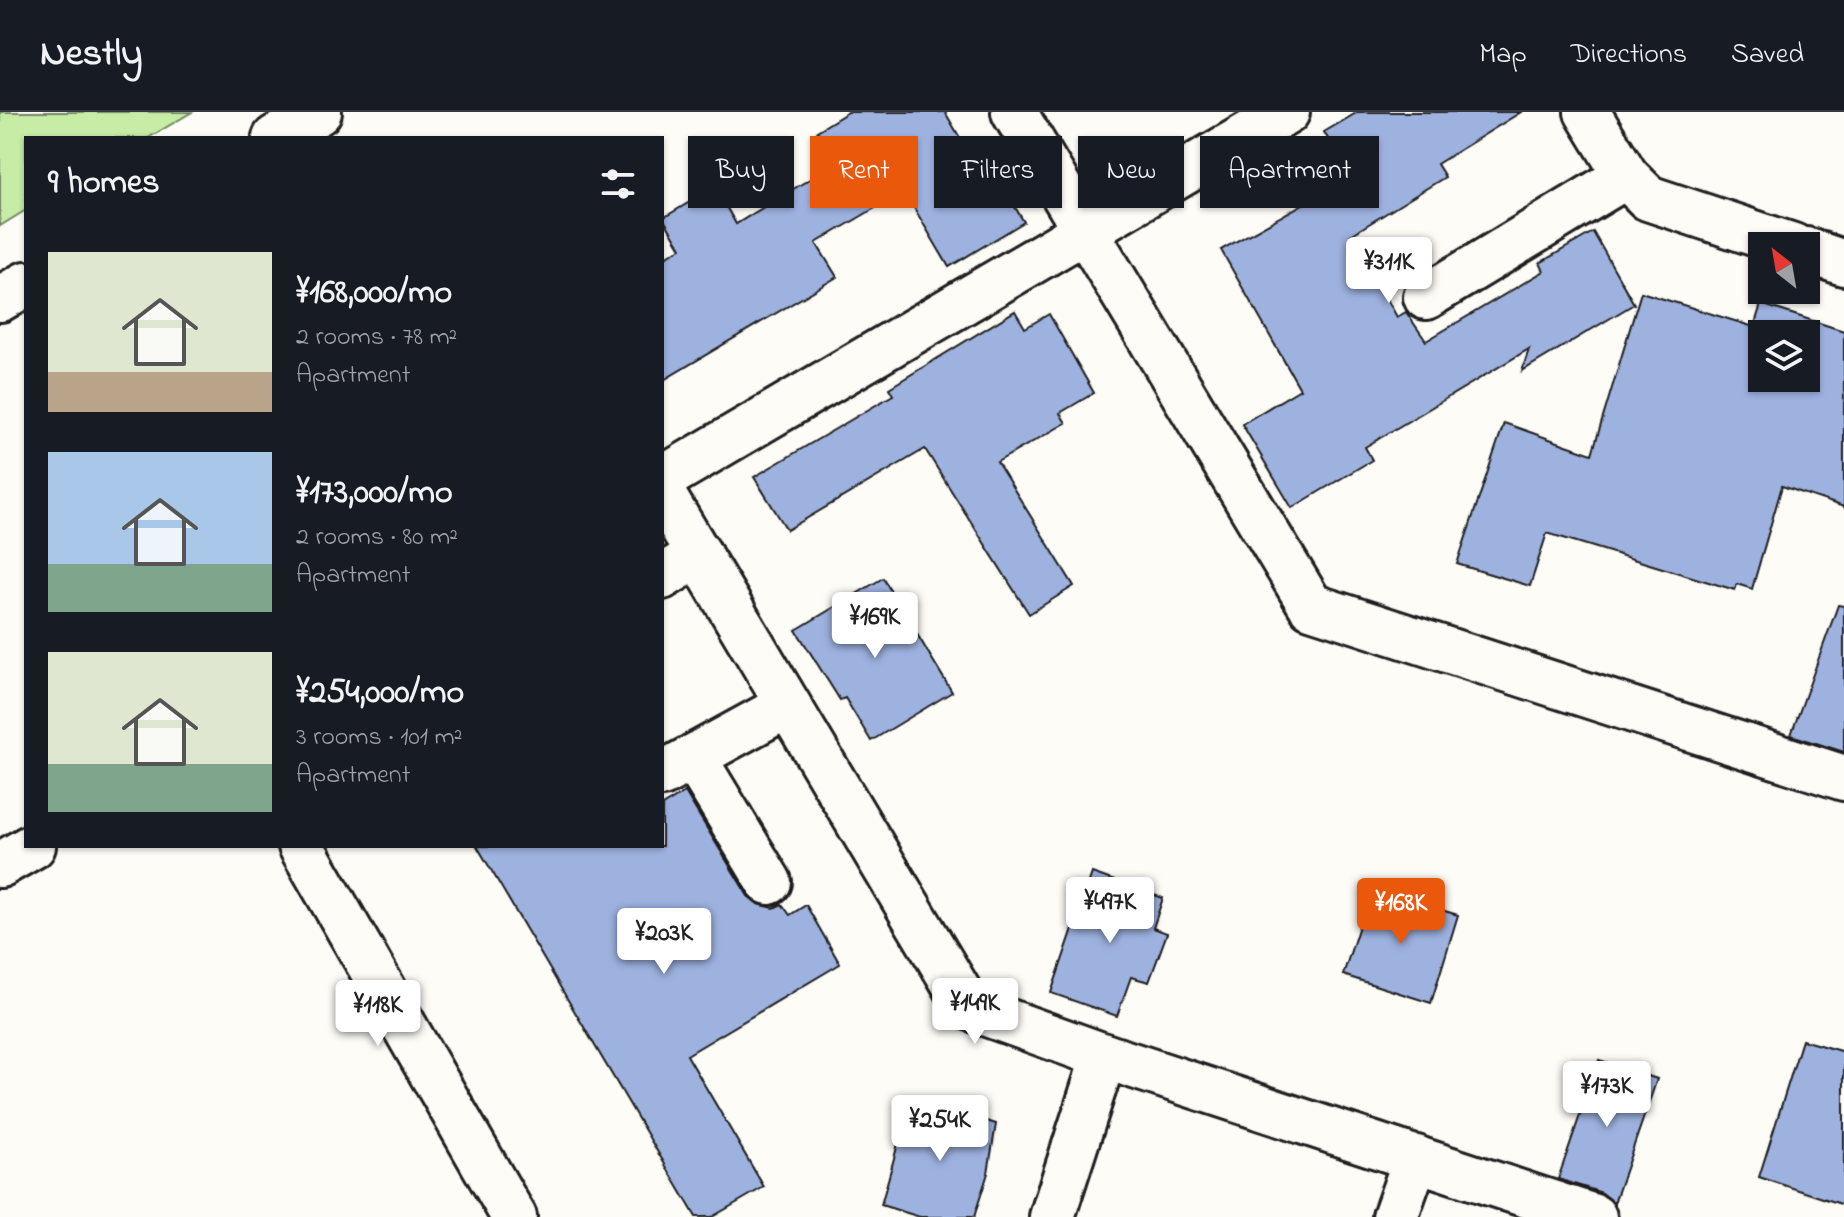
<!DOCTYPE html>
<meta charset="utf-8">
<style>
:root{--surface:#171b24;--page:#20242c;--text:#f1f3f6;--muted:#9ea1a6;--line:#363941;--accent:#ea580c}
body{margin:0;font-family:"Indie Flower",sans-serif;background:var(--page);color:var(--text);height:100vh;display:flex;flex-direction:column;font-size:30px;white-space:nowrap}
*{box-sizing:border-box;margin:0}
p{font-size:26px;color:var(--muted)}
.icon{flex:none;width:44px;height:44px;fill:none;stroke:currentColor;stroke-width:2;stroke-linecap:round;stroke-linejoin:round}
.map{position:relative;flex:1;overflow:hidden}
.details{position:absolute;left:24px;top:24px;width:640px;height:712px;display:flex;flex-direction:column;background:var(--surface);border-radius:0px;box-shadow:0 2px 6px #0004}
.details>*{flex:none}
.banner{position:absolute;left:688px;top:24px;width:760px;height:72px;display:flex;gap:16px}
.needle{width:52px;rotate:329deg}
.controls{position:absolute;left:1748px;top:120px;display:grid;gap:16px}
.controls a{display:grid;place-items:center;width:72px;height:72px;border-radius:0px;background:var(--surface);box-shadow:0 2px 6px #0004;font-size:40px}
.price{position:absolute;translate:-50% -68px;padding:0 18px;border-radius:8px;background:#fff;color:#222;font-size:26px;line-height:52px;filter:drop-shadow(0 2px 4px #0008)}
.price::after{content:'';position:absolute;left:50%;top:48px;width:24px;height:18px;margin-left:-12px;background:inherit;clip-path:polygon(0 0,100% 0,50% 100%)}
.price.current{background:var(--accent);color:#fff}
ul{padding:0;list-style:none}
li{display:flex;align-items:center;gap:24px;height:200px;padding:0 24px}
li span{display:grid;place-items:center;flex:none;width:224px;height:160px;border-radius:0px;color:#555}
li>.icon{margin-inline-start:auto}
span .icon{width:96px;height:96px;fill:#fffc;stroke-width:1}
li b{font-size:34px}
h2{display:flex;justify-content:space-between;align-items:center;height:96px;padding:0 24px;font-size:34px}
.chip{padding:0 28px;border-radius:0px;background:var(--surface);box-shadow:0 2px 6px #0004;font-size:28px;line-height:72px}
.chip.current{background:var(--accent);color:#fff}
header{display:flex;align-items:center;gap:48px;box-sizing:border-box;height:112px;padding:0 40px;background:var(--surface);border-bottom:2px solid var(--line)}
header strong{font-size:38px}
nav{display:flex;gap:44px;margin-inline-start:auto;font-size:28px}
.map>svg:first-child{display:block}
.green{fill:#c6eca6;stroke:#718461;stroke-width:2}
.building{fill:#9eb2e0;stroke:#1c1c1c;stroke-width:2;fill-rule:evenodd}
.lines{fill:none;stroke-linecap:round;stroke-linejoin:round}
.minor-casing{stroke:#1c1c1c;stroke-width:50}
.minor{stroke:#fdfcf7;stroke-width:44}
</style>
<header>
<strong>Nestly</strong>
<nav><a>Map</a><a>Directions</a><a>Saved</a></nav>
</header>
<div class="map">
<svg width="1844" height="1105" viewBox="0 0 1844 1105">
<rect width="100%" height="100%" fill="#fdfcf7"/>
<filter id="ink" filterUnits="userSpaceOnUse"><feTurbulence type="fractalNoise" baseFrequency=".0125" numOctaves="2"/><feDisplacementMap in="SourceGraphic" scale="16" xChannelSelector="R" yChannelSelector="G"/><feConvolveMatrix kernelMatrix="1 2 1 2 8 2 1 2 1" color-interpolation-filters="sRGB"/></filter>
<g filter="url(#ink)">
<path class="green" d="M0,0H192L148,26H26V98L0,114Z"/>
<g class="building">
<path d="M848,0H945L977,55L987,49L1024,110L949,155L904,79L816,131L837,165L662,269V147L681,136L663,106L715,75L736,112L836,51L817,19Z"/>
<path d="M1358,0H1521L1437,52L1445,65L1351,123L1397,205L1406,200L1426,229L1544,159L1540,151L1593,120L1634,192L1522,259L1529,237L1365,335L1372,348L1292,396L1242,312L1300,277L1221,138L1351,65L1324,20Z"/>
<path d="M1641,180L1754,215L1761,192L1844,219V395L1782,374L1752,477L1737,472L1735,478L1547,421L1530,474L1457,452L1504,311L1592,342ZM1762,222H1806V266H1762Z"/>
<path d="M1015,199L1025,216L1049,202L1094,281L1060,301L1066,311L997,350L1074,474L1029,502L925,337L787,418L754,365L893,283L889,276Z"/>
<path d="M883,466L952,580L871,629L845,586L840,588L796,518Z"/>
<path d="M1838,493L1844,494V640L1791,623Z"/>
<path d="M685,680L748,784L758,792L774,796L782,792L790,803L806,793L840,852L687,943L764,1075L712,1105H696L477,734H662V694Z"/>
<path d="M1092,761L1163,786L1153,816L1167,821L1149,870L1131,865L1117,904L1051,881Z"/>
<path d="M1371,777L1458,803L1431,891L1343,863Z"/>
<path d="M1802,928L1844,940V1093L1759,1065Z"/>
<path d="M1599,948L1657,967L1614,1091L1602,1081L1558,1067Z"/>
<path d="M911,985L996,1012L988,1061L974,1105H920L881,1093Z"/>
</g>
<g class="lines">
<g class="minor-casing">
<g id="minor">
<path d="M1014,0L1311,494L1844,666"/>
<path d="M1587,0L1626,64L1648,86L1793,134"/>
<path d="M275,26L319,0"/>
<path d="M1806,138L1844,151"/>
<path d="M1426,185L1626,64"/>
<path d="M0,187L26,172"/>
<path d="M662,367L1287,0"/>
<path d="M662,381L968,895L1104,944L1594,1105"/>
<path d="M662,465L699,442"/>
<path d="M694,646L769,770"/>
<path d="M662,662L788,593"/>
<path d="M301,734L514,1105"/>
<path d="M0,753L33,734"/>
<path d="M1052,1105L1104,944"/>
<path d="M1395,1105L1416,1046"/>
</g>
</g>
<use href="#minor" class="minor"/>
</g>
</g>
</svg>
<div class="controls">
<a><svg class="needle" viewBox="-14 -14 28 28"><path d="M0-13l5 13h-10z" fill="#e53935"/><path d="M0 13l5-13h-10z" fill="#9ea1a6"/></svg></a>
<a><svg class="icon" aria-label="layers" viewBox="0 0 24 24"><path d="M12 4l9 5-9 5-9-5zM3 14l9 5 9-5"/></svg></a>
</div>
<b class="price" style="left:1389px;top:193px">¥311K</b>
<b class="price" style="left:875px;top:548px">¥169K</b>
<b class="price" style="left:1110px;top:833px">¥497K</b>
<b class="price current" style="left:1401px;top:834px">¥168K</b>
<b class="price" style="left:664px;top:864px">¥203K</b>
<b class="price" style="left:975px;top:934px">¥149K</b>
<b class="price" style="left:378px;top:936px">¥118K</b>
<b class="price" style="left:1607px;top:1017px">¥173K</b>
<b class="price" style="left:940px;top:1051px">¥254K</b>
<div class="banner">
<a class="chip">Buy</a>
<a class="chip current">Rent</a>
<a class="chip">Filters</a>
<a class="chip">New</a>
<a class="chip">Apartment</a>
</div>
<section class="details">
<h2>9 homes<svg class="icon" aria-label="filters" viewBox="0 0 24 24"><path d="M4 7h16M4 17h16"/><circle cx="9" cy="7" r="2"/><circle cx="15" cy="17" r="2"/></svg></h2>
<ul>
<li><span style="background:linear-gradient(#dfe7d0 75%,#b9a48a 0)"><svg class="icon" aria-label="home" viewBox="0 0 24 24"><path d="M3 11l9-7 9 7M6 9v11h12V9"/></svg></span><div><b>¥168,000/mo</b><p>2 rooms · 78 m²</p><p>Apartment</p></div></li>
<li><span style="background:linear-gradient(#a9c7e8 70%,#7fa58c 0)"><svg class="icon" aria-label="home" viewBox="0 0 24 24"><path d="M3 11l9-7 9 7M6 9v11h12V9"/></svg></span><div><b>¥173,000/mo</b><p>2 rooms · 80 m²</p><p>Apartment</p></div></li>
<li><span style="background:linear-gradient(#dfe7d0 70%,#7fa58c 0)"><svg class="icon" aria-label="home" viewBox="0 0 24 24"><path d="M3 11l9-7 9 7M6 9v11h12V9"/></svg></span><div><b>¥254,000/mo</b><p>3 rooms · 101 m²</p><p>Apartment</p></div></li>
</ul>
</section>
</div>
